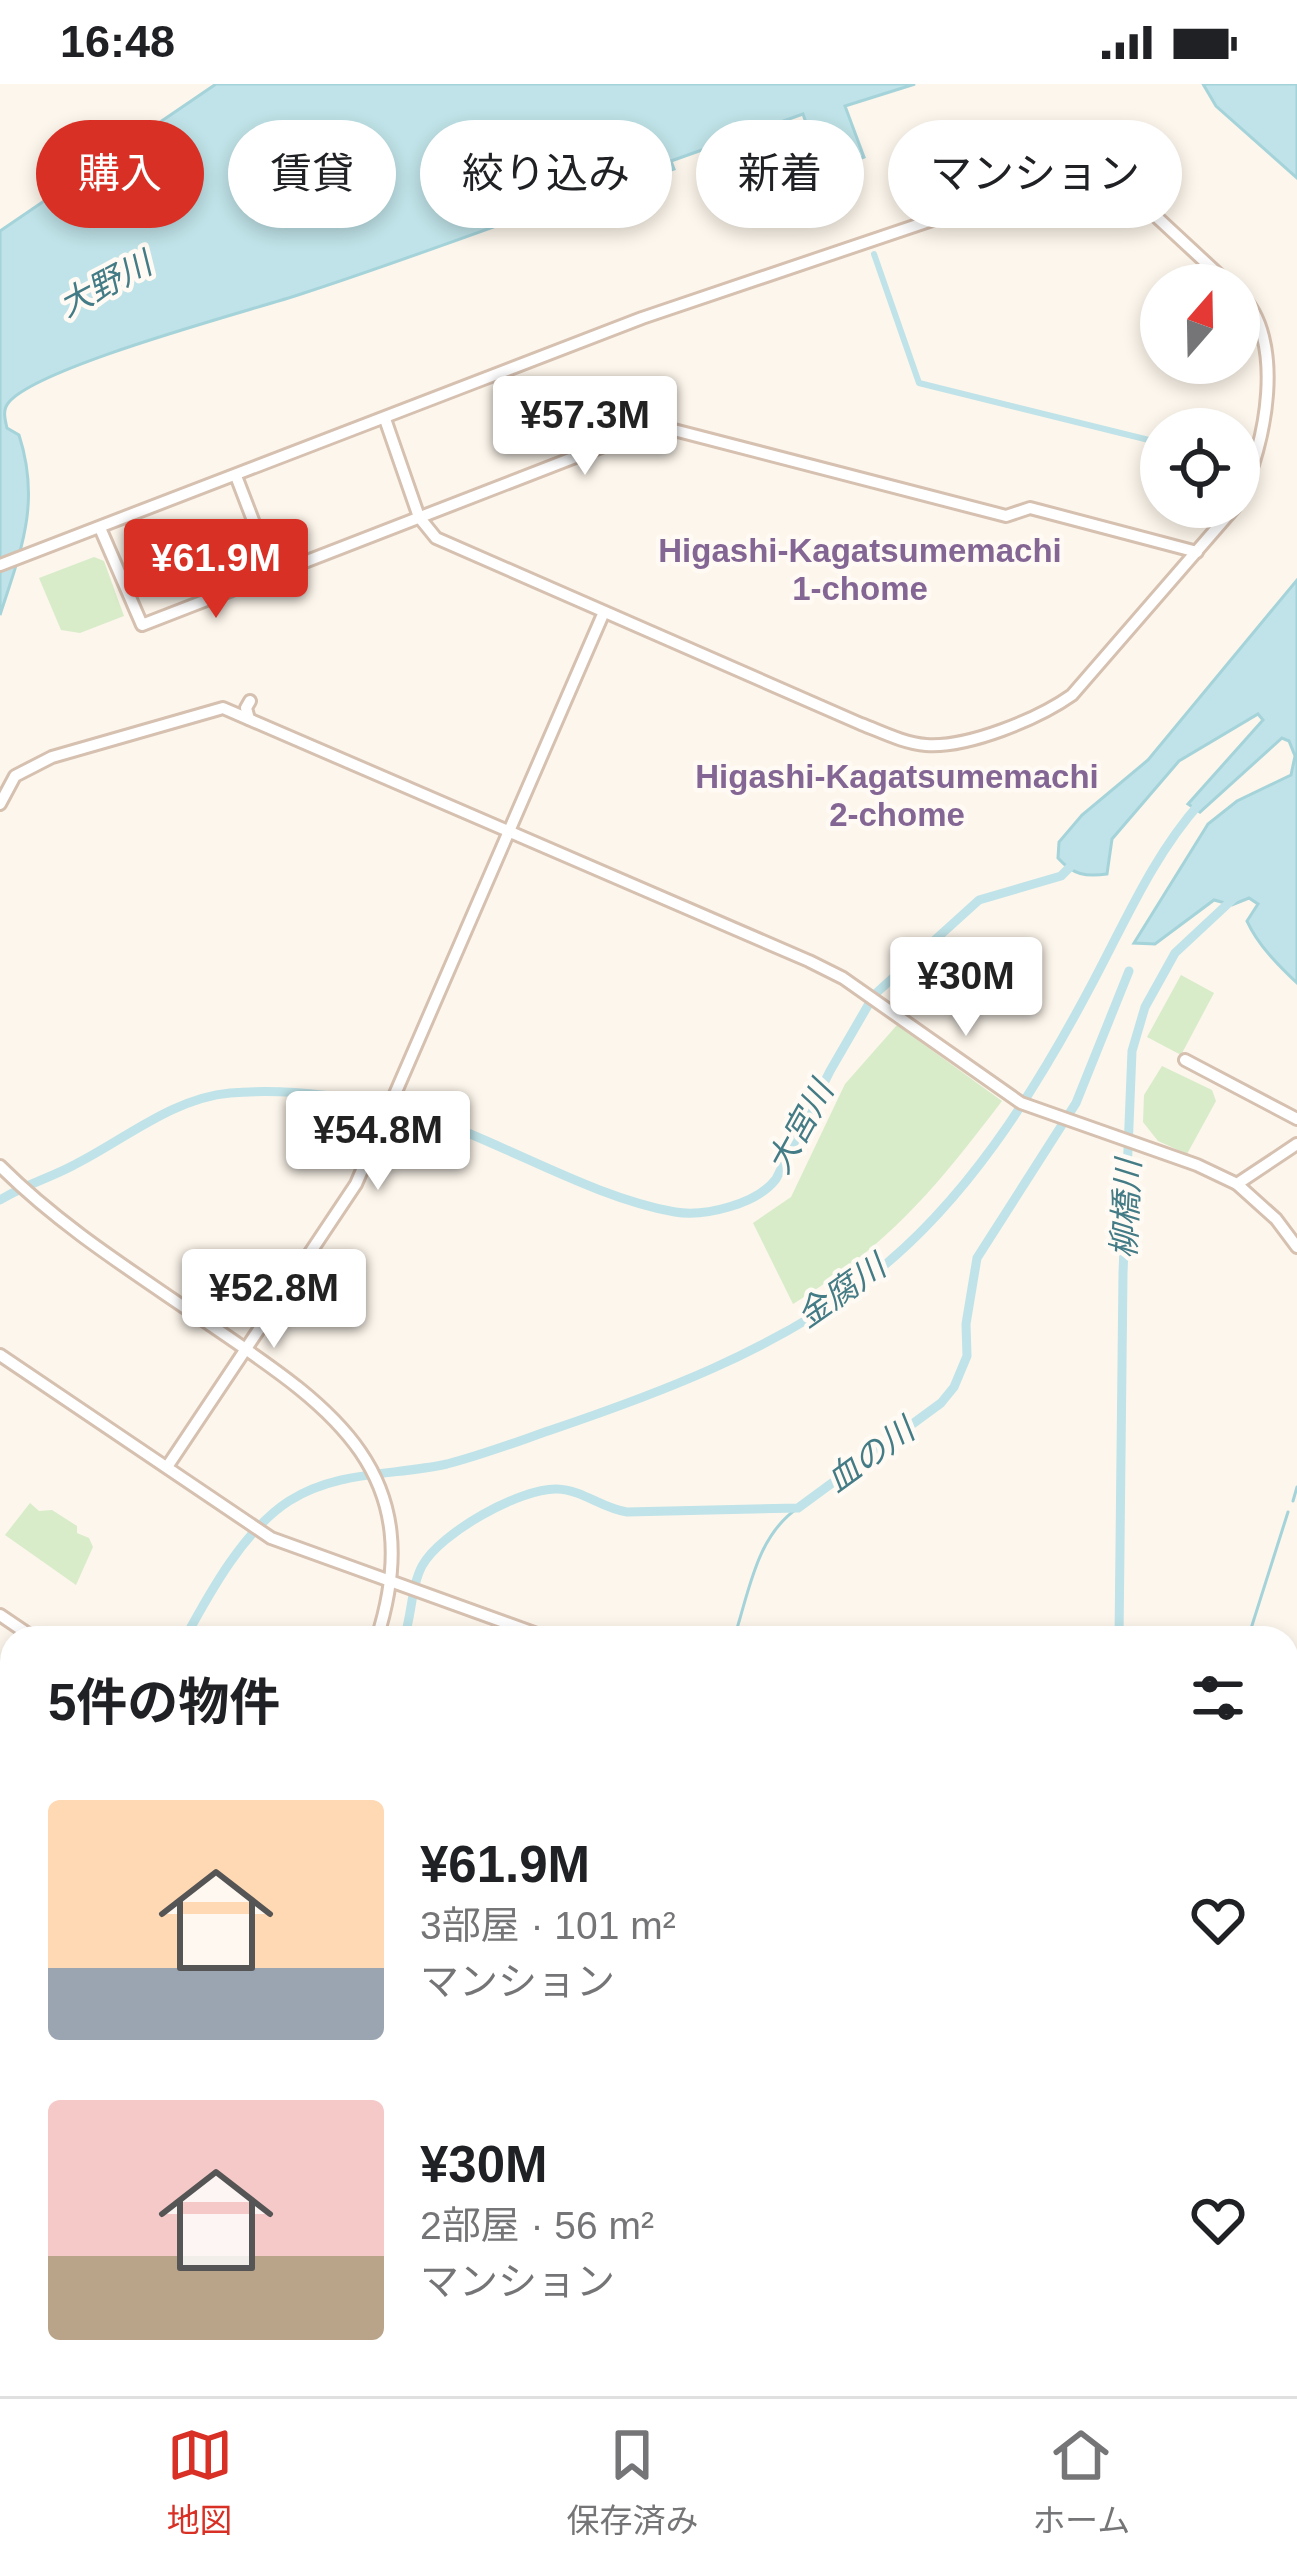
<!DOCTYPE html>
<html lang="ja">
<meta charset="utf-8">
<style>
:root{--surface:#fff;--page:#f6f6f6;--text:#202124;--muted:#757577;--line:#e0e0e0;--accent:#d93025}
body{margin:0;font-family:Arial,"Noto Sans JP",sans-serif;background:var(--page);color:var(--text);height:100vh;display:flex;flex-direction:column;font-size:45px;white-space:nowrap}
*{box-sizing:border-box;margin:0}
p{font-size:39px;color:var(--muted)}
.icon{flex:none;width:66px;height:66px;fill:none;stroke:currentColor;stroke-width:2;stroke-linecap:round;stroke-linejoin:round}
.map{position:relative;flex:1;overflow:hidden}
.sheet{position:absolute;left:0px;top:1542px;width:1299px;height:771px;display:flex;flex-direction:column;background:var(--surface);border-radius:36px 36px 0 0;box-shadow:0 6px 18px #0003}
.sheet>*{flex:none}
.guide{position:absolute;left:36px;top:36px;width:1227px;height:108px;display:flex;gap:24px}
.needle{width:78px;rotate:20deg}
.controls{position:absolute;left:1140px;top:180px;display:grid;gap:24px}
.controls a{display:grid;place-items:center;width:120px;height:120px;border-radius:50%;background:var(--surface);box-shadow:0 6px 18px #0003;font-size:60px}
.price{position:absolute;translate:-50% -102px;padding:0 27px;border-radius:12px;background:#fff;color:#222;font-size:39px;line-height:78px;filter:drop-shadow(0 3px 6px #0008)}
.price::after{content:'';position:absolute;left:50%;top:72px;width:36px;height:27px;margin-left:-18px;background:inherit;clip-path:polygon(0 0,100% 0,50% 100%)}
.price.active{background:var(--accent);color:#fff}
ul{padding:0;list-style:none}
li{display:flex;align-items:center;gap:36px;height:300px;padding:0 48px}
li span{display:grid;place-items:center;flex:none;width:336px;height:240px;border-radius:12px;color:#555}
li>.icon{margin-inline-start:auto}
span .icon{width:144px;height:144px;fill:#fffc;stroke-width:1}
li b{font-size:51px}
h2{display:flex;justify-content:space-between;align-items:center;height:144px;padding:0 48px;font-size:51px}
.tag{padding:0 42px;border-radius:54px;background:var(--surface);box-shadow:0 6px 18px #0003;font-size:42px;line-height:108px}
.tag.active{background:var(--accent);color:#fff}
.status{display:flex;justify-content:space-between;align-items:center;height:84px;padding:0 60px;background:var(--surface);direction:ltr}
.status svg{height:33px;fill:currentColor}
.dock{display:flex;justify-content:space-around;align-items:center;height:168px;border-top:3px solid var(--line);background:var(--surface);font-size:33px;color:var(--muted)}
.dock a{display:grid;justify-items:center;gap:6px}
.dock .active{color:var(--accent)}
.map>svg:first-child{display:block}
.green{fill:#d8ecc9}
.water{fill:#bfe3e8;stroke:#a5d3da;stroke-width:3}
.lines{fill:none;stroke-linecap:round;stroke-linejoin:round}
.stream{stroke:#a5d3da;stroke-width:3}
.canal{stroke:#bfe3e8;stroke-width:6}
.river{stroke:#bfe3e8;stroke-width:9}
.secondary-casing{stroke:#d6c0b0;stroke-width:16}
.secondary{stroke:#fff;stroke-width:10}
.labels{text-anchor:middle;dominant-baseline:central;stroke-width:9;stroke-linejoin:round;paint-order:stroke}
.water-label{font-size:33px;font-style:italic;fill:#437c86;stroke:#fffaf3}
.neighbourhood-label{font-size:33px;font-weight:bold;fill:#846695;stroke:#fffaf3}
</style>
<div class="status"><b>16:48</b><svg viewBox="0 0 49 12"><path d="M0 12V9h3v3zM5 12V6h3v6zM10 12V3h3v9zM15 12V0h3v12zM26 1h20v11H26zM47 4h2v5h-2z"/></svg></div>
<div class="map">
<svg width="1297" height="2312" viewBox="0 0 1297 2312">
<rect width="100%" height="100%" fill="#fdf6ec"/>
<g class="green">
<path d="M94,473L104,477L124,532L80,549L61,546L39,494Z"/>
<path d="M1181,891L1214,909L1181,971L1147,953Z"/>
<path d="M897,941L1002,1017C934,1106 890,1160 793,1220L753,1139L791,1113L845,1000Z"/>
<path d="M1162,982L1212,1006L1216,1017L1187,1070L1158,1057L1143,1038L1144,1011Z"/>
<path d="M30,1419L39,1427L52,1426L77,1442V1449L89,1454L93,1463L76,1501L5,1451Z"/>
</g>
<g class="water">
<path d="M216,0H915L845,22L864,73L823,88L803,30L671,77L674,85L633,98L631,94C521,132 412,174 301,210C246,228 40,282 9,318C2,326 5,335 7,344L19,351C41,419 21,466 0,531V147Z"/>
<path d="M1203,0H1297V94L1216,22Z"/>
<path d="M1297,496V899C1278,881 1258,861 1247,837L1258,820L1249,814L1232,821L1214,816L1155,860L1134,859L1208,740L1237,717L1291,691L1295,672L1289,657L1282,654L1200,728L1188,720L1263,636L1258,630L1179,677L1112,755L1107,790C1086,793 1073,791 1058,774L1059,758L1082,731L1148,676Z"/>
</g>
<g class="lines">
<g class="stream">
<path d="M1293,1417L1297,1403"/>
<path d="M734,1554C749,1509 756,1452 798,1424"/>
<path d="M1248,1554L1288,1428"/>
</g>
<g class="canal">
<path d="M874,170L919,299L1161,359"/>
<path d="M1239,379L1245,380"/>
</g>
<g class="river">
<path d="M0,1116C24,1101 50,1094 74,1081C124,1056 173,1014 230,1009C291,1004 361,1013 419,1031C502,1057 590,1113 675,1128C705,1133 757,1120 776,1095L830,987L874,911L979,816L1061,792L1076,777"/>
<path d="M185,1554C210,1508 244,1446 289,1417C338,1386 393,1392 447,1380C482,1371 516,1358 551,1346C660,1309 769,1268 862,1199C963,1124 1035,1008 1093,898C1126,836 1153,772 1200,719"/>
<path d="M404,1554C412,1531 411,1503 422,1482C440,1449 520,1404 557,1405C583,1406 603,1425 627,1428L798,1424L941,1319L954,1303L967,1272L966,1240L977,1174L1076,1019L1129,887"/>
<path d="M1119,1554L1123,1189L1132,967L1145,923L1175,869L1234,814"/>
<path d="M0,2019L12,2006"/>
<path d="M928,2312L933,2301"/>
</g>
<g class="secondary-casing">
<g id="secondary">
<path d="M1239,209C1287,254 1266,362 1239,415"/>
<path d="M385,335L419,433L436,454L861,640C882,648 903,659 926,661C968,664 1038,635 1072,611L1235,423"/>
<path d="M236,392L274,491"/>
<path d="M100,444L142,541L668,337L670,345L1006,432L1030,424L1197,468"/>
<path d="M0,481L642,234L1089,83L1105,85L1230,201"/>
<path d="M249,635L246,624L250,617"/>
<path d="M0,720L15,692L52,673L223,624L809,877L843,894L1021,1019L1197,1081L1237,1100L1297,1060"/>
<path d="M1185,976L1297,1035"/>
<path d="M0,1082C61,1143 135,1189 206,1238C328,1321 431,1385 377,1554"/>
<path d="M1237,1100L1276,1135L1297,1163"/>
<path d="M0,1271L271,1454L548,1554"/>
<path d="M167,1383L356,1100L604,528"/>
<path d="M0,1531L34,1554"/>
<path d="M0,1801L12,1803"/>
<path d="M1287,1813L1297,1817"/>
<path d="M1287,1881L1297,1850"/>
<path d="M0,2212L12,2216"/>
<path d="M0,2224L12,2231"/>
<path d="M155,2301L181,2312"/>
<path d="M176,2301L202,2312"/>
<path d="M215,2301L237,2312"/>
<path d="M1067,2301L1080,2312"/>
<path d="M112,2312L116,2301"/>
<path d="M1120,2312L1128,2301"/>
</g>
</g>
<use href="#secondary" class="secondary"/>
</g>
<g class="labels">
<g class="water-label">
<text transform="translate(105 200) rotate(-28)">大野川</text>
<text transform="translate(800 1043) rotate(-61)">大宮川</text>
<text transform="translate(1126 1125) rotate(-87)">柳橋川</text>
<text transform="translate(841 1207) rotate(-35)">金腐川</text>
<text transform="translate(870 1371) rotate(-36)">血の川</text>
</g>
<g class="neighbourhood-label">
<text x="860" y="466">Higashi-Kagatsumemachi<tspan x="860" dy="38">1-chome</tspan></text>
<text x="897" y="692">Higashi-Kagatsumemachi<tspan x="897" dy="38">2-chome</tspan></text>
</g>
</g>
</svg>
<div class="controls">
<a><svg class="needle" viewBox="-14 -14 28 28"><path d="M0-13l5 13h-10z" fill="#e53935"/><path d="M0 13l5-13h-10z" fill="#757577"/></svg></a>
<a><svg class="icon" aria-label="locate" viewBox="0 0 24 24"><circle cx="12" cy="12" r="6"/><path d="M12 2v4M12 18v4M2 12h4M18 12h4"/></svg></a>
</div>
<b class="price" style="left:585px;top:394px">¥57.3M</b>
<b class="price active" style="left:216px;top:537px">¥61.9M</b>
<b class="price" style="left:966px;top:955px">¥30M</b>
<b class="price" style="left:378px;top:1109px">¥54.8M</b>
<b class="price" style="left:274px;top:1267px">¥52.8M</b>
<div class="guide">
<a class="tag active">購入</a>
<a class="tag">賃貸</a>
<a class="tag">絞り込み</a>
<a class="tag">新着</a>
<a class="tag">マンション</a>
</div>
<section class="sheet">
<h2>5件の物件<svg class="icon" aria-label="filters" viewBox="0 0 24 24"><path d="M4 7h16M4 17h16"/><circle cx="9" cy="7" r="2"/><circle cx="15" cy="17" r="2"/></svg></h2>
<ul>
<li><span style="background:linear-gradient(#ffd9b3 70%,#9aa5b1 0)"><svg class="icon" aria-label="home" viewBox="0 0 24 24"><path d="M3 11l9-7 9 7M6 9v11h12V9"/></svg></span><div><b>¥61.9M</b><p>3部屋 · 101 m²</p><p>マンション</p></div><svg class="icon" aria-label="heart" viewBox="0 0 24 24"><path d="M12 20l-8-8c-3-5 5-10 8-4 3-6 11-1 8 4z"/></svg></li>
<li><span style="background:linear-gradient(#f6c9c9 65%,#b9a48a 0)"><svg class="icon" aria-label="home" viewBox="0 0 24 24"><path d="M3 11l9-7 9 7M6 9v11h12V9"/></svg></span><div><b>¥30M</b><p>2部屋 · 56 m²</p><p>マンション</p></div><svg class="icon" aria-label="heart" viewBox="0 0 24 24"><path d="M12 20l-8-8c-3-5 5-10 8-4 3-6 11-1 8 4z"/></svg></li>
</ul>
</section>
</div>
<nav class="dock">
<a class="active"><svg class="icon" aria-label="map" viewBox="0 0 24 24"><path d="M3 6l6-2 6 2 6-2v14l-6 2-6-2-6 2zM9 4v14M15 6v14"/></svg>地図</a>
<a><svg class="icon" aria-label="saved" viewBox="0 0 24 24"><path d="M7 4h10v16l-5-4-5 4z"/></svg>保存済み</a>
<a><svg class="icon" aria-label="home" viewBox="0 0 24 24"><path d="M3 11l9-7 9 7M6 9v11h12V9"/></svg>ホーム</a>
</nav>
